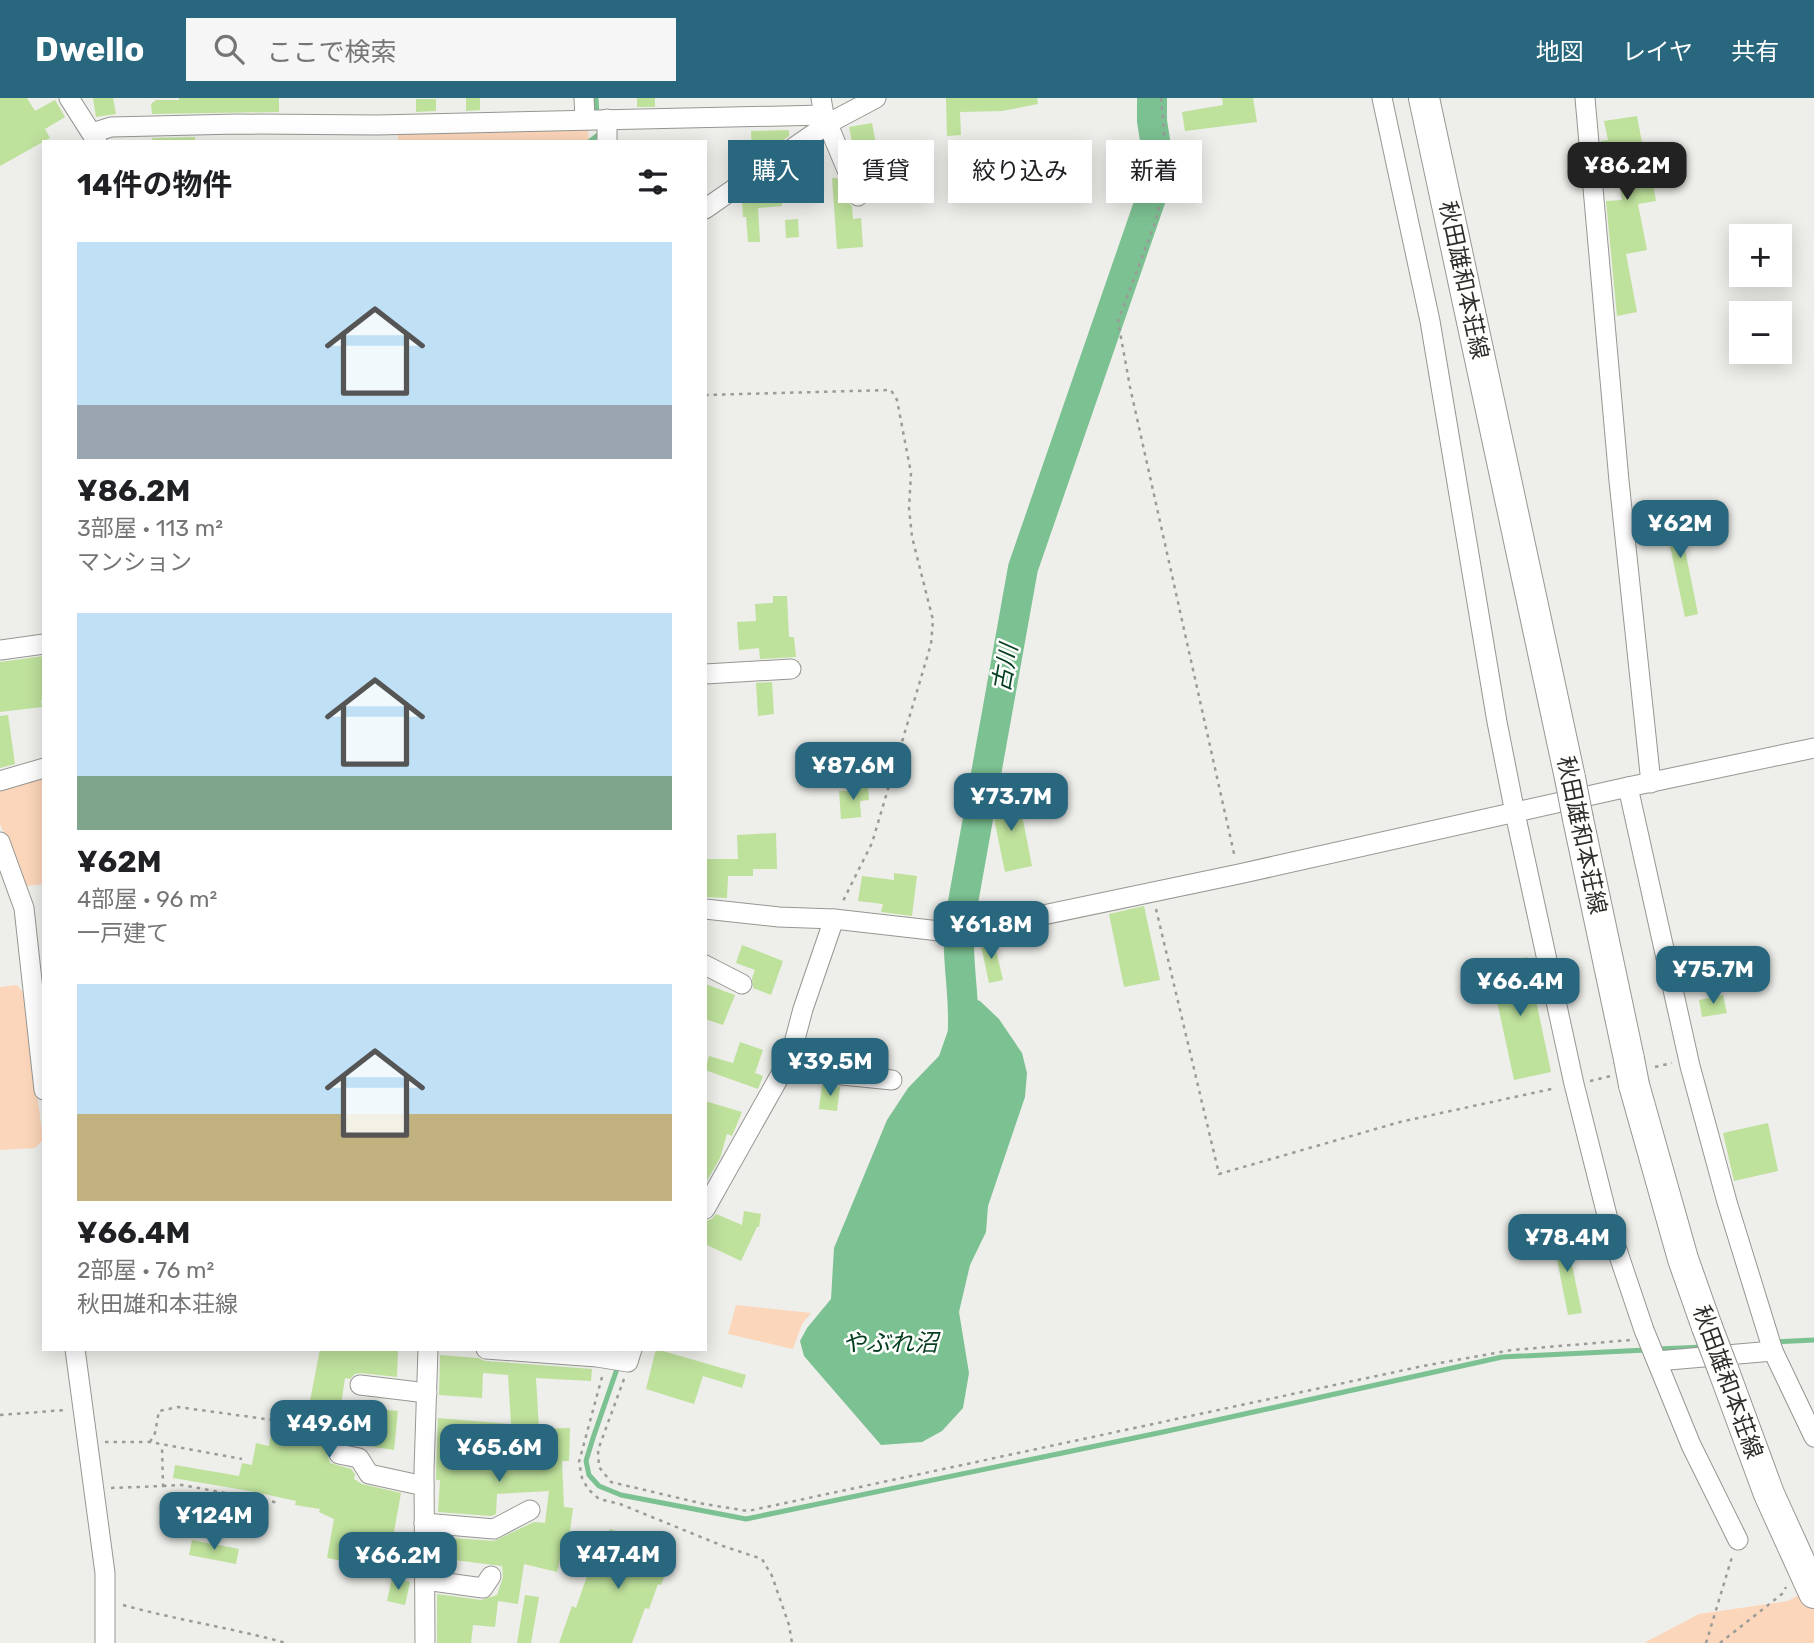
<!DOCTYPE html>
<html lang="ja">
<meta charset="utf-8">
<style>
:root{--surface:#fff;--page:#f6f6f6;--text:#202124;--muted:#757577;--accent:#28677d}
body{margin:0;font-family:Rubik,"Noto Sans JP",sans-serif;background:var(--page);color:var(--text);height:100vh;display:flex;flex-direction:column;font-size:26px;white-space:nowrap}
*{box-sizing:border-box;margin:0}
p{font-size:23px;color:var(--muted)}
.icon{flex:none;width:38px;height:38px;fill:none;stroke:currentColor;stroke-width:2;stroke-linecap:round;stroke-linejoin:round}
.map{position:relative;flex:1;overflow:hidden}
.panel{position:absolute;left:42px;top:42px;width:665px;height:1211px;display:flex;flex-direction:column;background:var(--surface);border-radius:0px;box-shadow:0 4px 18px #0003}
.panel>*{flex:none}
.hud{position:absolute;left:728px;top:42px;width:665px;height:63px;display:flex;gap:14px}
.tools{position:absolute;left:1729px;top:126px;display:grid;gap:14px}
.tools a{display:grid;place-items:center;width:63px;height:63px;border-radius:0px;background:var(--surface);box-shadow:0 4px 18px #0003;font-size:35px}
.price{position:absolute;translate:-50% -60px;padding:0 16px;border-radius:14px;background:var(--accent);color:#fff;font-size:23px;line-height:46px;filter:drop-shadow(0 2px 4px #0008)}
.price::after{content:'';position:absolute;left:50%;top:42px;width:21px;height:16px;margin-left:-10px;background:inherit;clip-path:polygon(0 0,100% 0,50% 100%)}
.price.on{background:#222;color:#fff}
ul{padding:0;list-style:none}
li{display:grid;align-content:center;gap:14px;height:371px;padding:0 35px}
li span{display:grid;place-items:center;height:217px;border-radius:0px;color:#555}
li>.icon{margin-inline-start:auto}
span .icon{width:126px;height:126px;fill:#fffc;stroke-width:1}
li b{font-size:30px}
h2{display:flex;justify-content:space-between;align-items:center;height:84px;padding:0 35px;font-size:30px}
.tag{padding:0 24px;border-radius:0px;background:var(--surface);box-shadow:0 4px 18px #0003;font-size:24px;line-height:63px}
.tag.on{background:var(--accent);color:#fff}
header{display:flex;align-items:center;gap:42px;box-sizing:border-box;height:98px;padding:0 35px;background:var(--accent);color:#fff}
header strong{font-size:33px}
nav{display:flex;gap:38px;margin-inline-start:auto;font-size:24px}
.search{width:490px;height:63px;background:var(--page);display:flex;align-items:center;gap:18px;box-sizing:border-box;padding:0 24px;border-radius:0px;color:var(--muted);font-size:26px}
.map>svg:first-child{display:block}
.green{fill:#fcd6ba}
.water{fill:#7cc192}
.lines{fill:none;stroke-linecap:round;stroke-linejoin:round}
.stream{stroke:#7cc192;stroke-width:5}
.river{stroke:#7cc192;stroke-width:30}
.building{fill:#bee19c}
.street-casing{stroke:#969692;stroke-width:21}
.primary-casing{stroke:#969692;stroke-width:32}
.path{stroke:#9b9b98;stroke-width:2.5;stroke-dasharray:3.5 5;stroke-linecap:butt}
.street{stroke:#fff;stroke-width:19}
.primary{stroke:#fff;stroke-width:30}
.primary-bridge-casing{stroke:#969692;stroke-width:32;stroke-linecap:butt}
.primary-bridge{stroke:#fff;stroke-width:30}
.labels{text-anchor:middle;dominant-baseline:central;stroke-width:5;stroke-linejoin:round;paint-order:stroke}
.street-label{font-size:23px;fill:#2d2d2c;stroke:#fffffe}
.water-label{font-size:24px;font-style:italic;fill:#063e20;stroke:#fffffe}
</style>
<header>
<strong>Dwello</strong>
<div class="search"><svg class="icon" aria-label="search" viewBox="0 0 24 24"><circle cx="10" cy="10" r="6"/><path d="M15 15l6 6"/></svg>ここで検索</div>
<nav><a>地図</a><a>レイヤ</a><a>共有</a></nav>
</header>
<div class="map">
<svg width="1814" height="1545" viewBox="0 0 1814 1545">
<rect width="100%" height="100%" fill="#eeeeea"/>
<g class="green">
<path d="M588,31L589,44H398V36Z"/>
<path d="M44,675V786L26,788L0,726V693Z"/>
<path d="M17,887L24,895L43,1042L35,1050L0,1052V889Z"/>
<path d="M736,1207L811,1215L802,1226L793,1251L728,1236Z"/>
<path d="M1814,1488V1545H1644L1699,1516L1788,1503Z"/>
</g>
<path class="water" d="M968,899L980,903L999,921L1022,955L1027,975L1025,999L988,1108L986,1134L970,1167L959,1214L969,1275L963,1310L942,1333L922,1344L881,1347L804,1258L800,1243L807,1230L831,1201L834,1150L887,1022L908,990L939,958L951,924Z"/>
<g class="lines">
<g class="stream">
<path d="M596,0L597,18"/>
<path d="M589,44L598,37"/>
<path d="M1774,1244L1814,1242"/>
<path d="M1656,1251L1705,1249"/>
<path d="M618,1268L593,1340L586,1363L589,1377L599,1388L621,1397L746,1421L1163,1334L1502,1259L1646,1252"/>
</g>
<path class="river" d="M962,944C967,902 955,862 960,821L1023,470L1160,74L1152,23V0"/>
</g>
<g class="building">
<path d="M0,0H27L35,13L55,2L65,19L45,31L50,40L0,68Z"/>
<path d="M93,0H113L116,16L96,19Z"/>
<path d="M179,0H279V14L152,16L151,6L156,2H179Z"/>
<path d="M466,0H480V12L466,13Z"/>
<rect x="637" y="0" width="18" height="9"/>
<path d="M946,0H1037L1038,6L1002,13L960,14L961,37L947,38Z"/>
<path d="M1222,0H1253L1257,24L1185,33L1182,14L1223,7Z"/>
<path d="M416,1H436V13L416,14Z"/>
<path d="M1637,18L1644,55H1648L1656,103L1638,106L1647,152L1626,156L1637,214L1617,218L1606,103L1622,102L1618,77L1608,78L1601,43L1608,42L1604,23Z"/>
<path d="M872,25L880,67L860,71L855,59L849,29Z"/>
<path d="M789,32V38L779,45H771L772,50L763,56H752L751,33Z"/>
<path d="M195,39V44H152V40Z"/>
<path d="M1194,44L1197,63L1178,66L1175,47Z"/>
<path d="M896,64L903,90L886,95L879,68Z"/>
<path d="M832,80H837L847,103L852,108L853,121L861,120L863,149L837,151Z"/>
<path d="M780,85L782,108L758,110L760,144H748L746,119H743L742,101L762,86Z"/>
<path d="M798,121L799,139L786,140L785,122Z"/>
<path d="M1676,407L1698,516L1685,519L1662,410Z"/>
<path d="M773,498H787L789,539H794L796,559L760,561L759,550L739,552L737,524L756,523L755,506L773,505Z"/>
<path d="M44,558V602H41L42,609L0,614V564Z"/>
<path d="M772,584L774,616L758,618L756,585Z"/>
<path d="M8,617L15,666L0,670V618Z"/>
<path d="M868,688L869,702L860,703L861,719L841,721L839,693H850V689Z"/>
<path d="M1018,696L1032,768L1005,774L990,701Z"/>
<path d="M776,735L777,771H753V778H728L727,800L706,799L707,761H738L737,737Z"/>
<path d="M894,775L917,778L912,818L881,814L883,806L858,803L862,778L894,782Z"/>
<path d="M1144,808L1160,882L1124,889L1109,816Z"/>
<path d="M993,840L1003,882L989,885L980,843Z"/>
<path d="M742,847L783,863L771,897L753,890L752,880L755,872L736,865Z"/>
<path d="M1527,859L1551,974L1514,982L1489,866Z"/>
<path d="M705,886L735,897L723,927L705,921Z"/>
<path d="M1723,897L1727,915L1702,919L1699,902Z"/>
<path d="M740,944L763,952L755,975L763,978L758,991L705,972L709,958L733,965Z"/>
<path d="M822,987L840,989L837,1013L819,1011Z"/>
<path d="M705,1003L742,1014L732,1038L727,1036L720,1060L705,1086Z"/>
<path d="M1768,1025L1778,1073L1734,1083L1723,1035Z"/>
<path d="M744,1113L761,1116L759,1129H757L741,1163L705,1146V1123L712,1121L716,1116L742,1127Z"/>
<path d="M1565,1134L1582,1215L1568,1217L1552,1136Z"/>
<path d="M320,1251H398L397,1279L361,1275L355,1276L350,1281L345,1280L341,1307L398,1313L394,1352L341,1344L330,1347L327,1354L330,1365L351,1371L355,1376L354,1381L362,1386L401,1395L394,1434L402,1436L394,1468L344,1456L343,1463L327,1460L334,1421L319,1414L320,1411L295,1407L296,1403L250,1393L173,1380L175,1367L239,1378L242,1365L252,1367L256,1345L269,1348L273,1326L297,1330L298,1328L305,1329Z"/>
<path d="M656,1251L746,1277L742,1290L703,1278L694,1306L646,1291Z"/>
<path d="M440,1257L478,1260L485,1263L592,1271L591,1283L536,1280L539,1331L570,1330L569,1363H562L564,1409L573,1410L569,1441L565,1440L557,1474L524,1466L518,1506L498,1503L495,1529L473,1527L471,1545H437V1496L481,1502L497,1497L503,1479L502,1468L438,1460L441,1439L494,1443L534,1424L545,1425L549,1393L497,1396L496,1416L491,1418L438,1414L440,1382H436V1372L438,1320L511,1326L508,1277L483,1275L482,1300L439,1297Z"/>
<path d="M610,1431L676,1454L672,1467L669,1466L661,1487L658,1486L649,1511L645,1510L632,1545H559L572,1508L576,1510L587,1478L589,1479Z"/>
<path d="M192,1442L239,1451L236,1466L189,1457Z"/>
<path d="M392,1480L410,1484L405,1507L387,1503Z"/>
<path d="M525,1497L539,1499L531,1545H517Z"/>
</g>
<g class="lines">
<g class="street-casing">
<g id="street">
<path d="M69,0L97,44"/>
<path d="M584,0L585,21"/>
<path d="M821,0L824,17L858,98"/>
<path d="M1382,0L1430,223L1497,624L1515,715L1574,986L1612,1137L1644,1232L1691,1347L1738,1442"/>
<path d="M1585,0L1619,383L1651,685"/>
<path d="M607,21V44"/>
<path d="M92,35L111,29L238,26L377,27L824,17"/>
<path d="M705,111L829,25L876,0"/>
<path d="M0,552L44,546"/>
<path d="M705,576L791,571"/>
<path d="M0,683L44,670"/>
<path d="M1628,689L1690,968L1727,1104L1773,1253L1814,1339"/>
<path d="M0,744L24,810L44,992"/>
<path d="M705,811L779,819L834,821L957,835L1239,776L1628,689L1814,650"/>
<path d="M705,867L742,886"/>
<path d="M783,971L892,982"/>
<path d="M705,1111L790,960L803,911L834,821"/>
<path d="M75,1251L105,1475V1545"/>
<path d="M486,1251L597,1259L628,1264L632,1251"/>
<path d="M1657,1263L1773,1253"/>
<path d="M360,1287L427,1295"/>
<path d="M339,1356L359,1360L369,1376L424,1388"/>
<path d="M424,1425L494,1431L530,1412"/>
<path d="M425,1482L483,1490L491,1478"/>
<path d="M425,1545L424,1372L428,1251"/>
</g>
</g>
<g class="primary-casing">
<g id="primary">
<path d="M1424,0L1570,680"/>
<path d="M1578,721L1629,961"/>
<path d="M1634,987L1683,1161L1707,1229"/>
<path d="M1723,1271L1769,1396L1814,1495"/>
</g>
</g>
<g class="path">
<path d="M1161,0L1168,76L1155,125L1118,223L1130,289L1235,760"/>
<path d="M705,297L891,292L897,302L911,375L909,410L912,439L933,522L931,546L872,745L843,803"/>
<path d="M1156,811L1219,1076L1400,1024L1556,990"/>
<path d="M1655,969L1672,965"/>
<path d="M1590,983L1611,978"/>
<path d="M602,1279L579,1364L582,1380L588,1391L599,1401L620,1406L723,1448L762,1461L772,1478L789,1527L792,1545"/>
<path d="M624,1281L598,1352L599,1369L611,1384L704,1406L748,1413L1423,1268L1512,1252L1631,1242"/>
<path d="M0,1317L65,1312"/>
<path d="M105,1344H150L242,1361"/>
<path d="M150,1344L155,1335L159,1313L178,1309L280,1323"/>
<path d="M163,1388L182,1387L280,1405"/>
<path d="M111,1390L163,1388L162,1348"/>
<path d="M123,1507C177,1522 232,1530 286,1545"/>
<path d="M1706,1545L1732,1459"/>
<path d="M1720,1545L1782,1496L1786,1489"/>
</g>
<use href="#street" class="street"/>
<use href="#primary" class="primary"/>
<g class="primary-bridge-casing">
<g id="primary-bridge">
<path d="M1570,680L1578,721"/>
<path d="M1629,961L1634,987"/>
<path d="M1707,1229L1723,1271"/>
</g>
</g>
<use href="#primary-bridge" class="primary-bridge"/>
</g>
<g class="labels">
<g class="street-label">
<text transform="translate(1464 182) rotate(78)">秋田雄和本荘線</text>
<text transform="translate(1582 737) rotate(78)">秋田雄和本荘線</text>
<text transform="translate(1728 1284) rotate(70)">秋田雄和本荘線</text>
</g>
<g class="water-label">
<text transform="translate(1005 570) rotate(-80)">古川</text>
<text x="890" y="1245">やぶれ沼</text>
</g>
</g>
</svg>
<div class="tools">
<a>+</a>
<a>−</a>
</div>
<b class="price on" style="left:1627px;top:104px">¥86.2M</b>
<b class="price" style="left:1680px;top:462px">¥62M</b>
<b class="price" style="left:853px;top:704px">¥87.6M</b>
<b class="price" style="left:1011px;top:735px">¥73.7M</b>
<b class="price" style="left:991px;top:863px">¥61.8M</b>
<b class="price" style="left:1713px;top:908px">¥75.7M</b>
<b class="price" style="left:1520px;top:920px">¥66.4M</b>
<b class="price" style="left:830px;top:1000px">¥39.5M</b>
<b class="price" style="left:1567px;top:1176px">¥78.4M</b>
<b class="price" style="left:329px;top:1362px">¥49.6M</b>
<b class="price" style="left:499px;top:1386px">¥65.6M</b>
<b class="price" style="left:214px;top:1454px">¥124M</b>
<b class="price" style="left:618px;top:1493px">¥47.4M</b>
<b class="price" style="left:398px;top:1494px">¥66.2M</b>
<div class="hud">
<a class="tag on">購入</a>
<a class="tag">賃貸</a>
<a class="tag">絞り込み</a>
<a class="tag">新着</a>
</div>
<section class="panel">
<h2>14件の物件<svg class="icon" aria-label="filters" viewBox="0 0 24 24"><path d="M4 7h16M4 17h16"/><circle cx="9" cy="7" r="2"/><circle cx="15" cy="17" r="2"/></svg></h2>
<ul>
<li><span style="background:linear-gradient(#bfe0f5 75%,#9aa5b1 0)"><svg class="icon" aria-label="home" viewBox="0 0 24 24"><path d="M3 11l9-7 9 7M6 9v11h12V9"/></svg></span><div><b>¥86.2M</b><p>3部屋 · 113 m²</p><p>マンション</p></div></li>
<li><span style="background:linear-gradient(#bfe0f5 75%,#7fa58c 0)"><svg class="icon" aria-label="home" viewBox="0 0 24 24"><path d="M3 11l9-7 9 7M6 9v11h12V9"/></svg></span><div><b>¥62M</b><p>4部屋 · 96 m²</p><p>一戸建て</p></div></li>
<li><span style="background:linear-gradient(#bfe0f5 60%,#c2b280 0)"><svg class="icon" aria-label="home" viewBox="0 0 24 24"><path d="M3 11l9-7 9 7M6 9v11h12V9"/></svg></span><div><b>¥66.4M</b><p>2部屋 · 76 m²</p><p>秋田雄和本荘線</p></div></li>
</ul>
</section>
</div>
